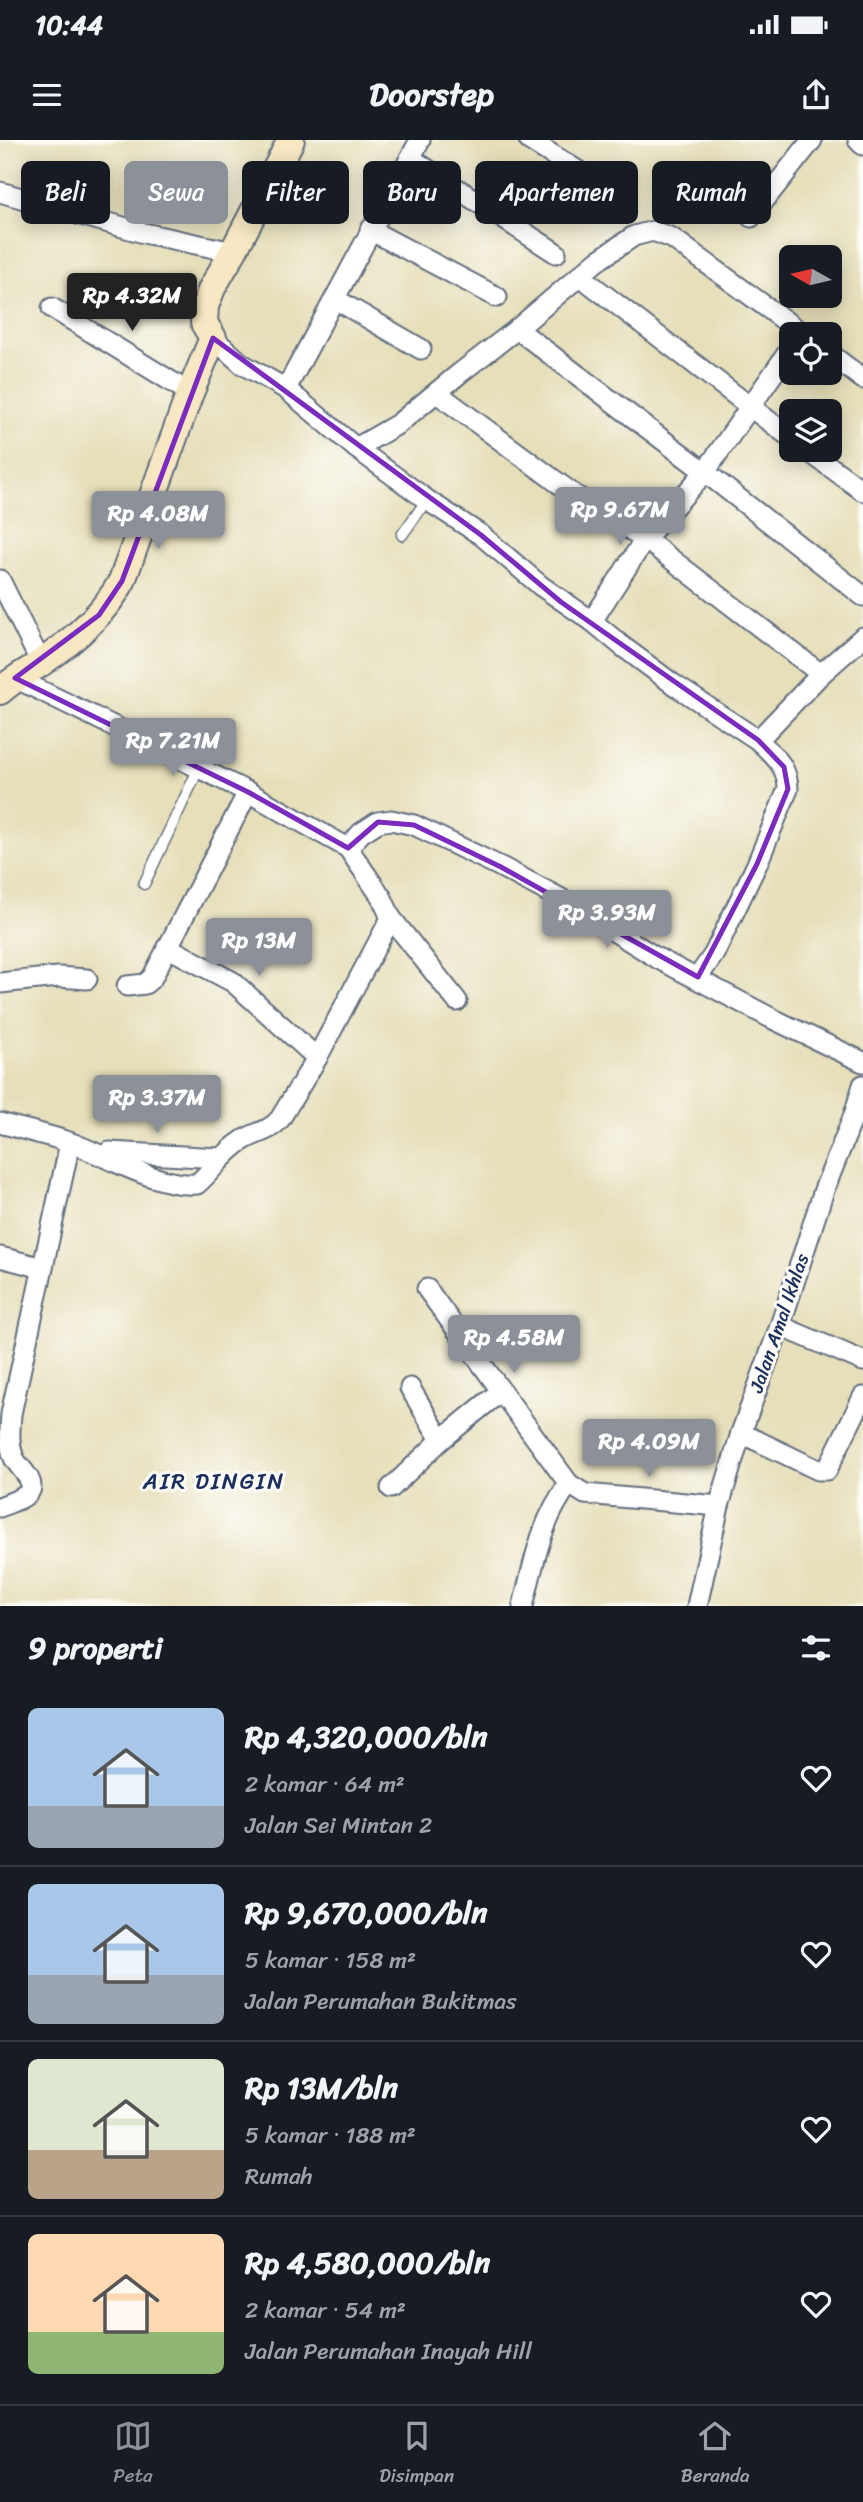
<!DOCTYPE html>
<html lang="id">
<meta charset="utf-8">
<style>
:root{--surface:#171b24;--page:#20242c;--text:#f1f3f6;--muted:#9ea1a6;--line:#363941;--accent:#8c9099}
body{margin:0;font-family:Sriracha,sans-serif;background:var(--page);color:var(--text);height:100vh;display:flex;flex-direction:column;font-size:26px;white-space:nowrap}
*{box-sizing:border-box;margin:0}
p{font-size:23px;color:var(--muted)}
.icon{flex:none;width:38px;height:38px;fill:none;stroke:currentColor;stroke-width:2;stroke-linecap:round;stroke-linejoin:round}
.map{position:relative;height:1466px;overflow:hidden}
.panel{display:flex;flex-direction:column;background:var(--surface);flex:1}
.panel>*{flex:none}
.top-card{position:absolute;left:21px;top:21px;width:822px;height:63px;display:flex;gap:14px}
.needle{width:46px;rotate:278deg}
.buttons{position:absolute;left:779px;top:105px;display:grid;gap:14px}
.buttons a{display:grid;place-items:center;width:63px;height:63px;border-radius:10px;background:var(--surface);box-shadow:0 4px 18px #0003;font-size:35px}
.price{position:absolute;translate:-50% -60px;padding:0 16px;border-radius:7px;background:var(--accent);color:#fff;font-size:23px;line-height:46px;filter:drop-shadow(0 2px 4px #0008)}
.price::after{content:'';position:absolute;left:50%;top:42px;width:21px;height:16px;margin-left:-10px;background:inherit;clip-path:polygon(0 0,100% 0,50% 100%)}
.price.selected{background:#222;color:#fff}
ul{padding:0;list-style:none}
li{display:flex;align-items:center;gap:21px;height:175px;padding:0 28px}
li+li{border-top:2px solid var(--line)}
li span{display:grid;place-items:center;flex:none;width:196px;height:140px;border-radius:10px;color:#555}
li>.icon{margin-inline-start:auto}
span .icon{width:84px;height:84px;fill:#fffc;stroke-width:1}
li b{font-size:30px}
h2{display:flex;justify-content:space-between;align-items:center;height:84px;padding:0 28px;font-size:30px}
.chip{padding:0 24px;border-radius:10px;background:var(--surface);box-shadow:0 4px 18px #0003;font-size:24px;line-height:63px}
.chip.selected{background:var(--accent);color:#fff}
.status{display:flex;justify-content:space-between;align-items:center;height:49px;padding:0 35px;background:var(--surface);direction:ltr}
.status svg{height:19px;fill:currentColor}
header{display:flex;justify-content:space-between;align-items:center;height:91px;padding:0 28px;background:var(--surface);font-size:32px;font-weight:700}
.dock{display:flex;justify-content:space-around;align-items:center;height:98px;border-top:2px solid var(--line);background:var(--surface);font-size:19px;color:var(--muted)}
.dock a{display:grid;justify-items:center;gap:4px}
.dock .selected{color:var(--accent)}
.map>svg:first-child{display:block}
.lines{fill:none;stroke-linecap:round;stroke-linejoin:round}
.lane-casing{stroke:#626d7e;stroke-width:13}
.street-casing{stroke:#626d7e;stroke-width:23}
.secondary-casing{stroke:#626d7e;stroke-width:30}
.lane{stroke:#fff;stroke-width:10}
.street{stroke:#fff;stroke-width:19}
.secondary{stroke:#f7e8c3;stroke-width:26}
.marked{fill:none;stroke:#7b2cbf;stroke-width:5;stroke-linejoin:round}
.labels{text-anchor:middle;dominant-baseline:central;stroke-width:6;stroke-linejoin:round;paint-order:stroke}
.street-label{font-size:19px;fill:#1b2f5e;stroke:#fdfcf7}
.quarter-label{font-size:23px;letter-spacing:2px;fill:#1b2f5e;stroke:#fdfcf7}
</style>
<div class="status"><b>10:44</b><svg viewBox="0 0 49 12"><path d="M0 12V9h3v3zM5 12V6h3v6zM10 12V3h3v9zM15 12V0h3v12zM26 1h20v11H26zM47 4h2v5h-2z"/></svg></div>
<header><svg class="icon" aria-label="menu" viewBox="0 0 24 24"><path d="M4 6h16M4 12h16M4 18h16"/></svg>Doorstep<svg class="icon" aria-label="share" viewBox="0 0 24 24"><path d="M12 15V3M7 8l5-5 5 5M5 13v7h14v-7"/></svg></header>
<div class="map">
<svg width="863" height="1466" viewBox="0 0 863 1466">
<rect width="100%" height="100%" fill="#fdfcf7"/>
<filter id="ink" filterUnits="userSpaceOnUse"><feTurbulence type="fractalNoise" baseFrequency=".0143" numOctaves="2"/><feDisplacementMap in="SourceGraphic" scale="14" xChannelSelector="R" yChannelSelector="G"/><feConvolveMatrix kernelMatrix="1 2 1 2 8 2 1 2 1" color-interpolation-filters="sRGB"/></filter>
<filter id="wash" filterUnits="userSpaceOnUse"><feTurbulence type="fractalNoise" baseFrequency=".00686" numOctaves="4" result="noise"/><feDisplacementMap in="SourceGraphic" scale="28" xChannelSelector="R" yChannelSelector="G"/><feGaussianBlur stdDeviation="1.57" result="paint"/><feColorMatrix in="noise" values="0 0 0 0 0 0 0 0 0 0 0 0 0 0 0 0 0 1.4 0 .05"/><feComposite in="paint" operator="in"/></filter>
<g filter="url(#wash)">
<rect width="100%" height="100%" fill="#e6dfba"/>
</g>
<g filter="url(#ink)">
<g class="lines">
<g class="lane-casing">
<g id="lane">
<path d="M402,395L427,360"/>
<path d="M144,744L199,628"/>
</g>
</g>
<g class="street-casing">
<g id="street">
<path d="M529,0L616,55"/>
<path d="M858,0L863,5"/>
<path d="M410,18L556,113"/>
<path d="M0,52L144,93L233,112"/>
<path d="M751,77L812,0"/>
<path d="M370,90L497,157"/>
<path d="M580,136L791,298"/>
<path d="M335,159L421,209"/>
<path d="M52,168L190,253"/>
<path d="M517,189L705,332L863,456"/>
<path d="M213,198L242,224L286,249L356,308L398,284L460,233L517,189L597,121L634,96L653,91L672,98L803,194"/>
<path d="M830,214L863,239"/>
<path d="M286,249L420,0"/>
<path d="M437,253L573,354L645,399L821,534"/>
<path d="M356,308L427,360L481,395L541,446L592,481L622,506L673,544L758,600"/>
<path d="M807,310L863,351"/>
<path d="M0,440L41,523"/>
<path d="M592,481L645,399L705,332L791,208"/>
<path d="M15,538L248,652L348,708L382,758L391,778L457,861"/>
<path d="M348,708L361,693L378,682L391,680L414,685L501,727L567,762L657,818L773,879L863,922"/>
<path d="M167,807L233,842L317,918"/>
<path d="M698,837L714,814L757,724L788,649C788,626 773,615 758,600L821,534L863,497"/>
<path d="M0,843L58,837L87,839"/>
<path d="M127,846L145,844L152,838L248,652"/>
<path d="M0,983C24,990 50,995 74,1004C111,1018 158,1047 197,1044C213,1030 224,1012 242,1001C256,992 269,992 280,979L317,918L391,778"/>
<path d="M109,1012L220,1018"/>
<path d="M0,1117L43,1128"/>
<path d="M427,1149L569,1344L585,1354L719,1366"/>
<path d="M780,1186L863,1221"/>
<path d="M410,1248L441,1300"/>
<path d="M741,1293L818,1330H827L863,1257"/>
<path d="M391,1348L441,1300L501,1251"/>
<path d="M0,1367C8,1363 24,1359 29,1352C37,1341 18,1327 14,1318C8,1304 10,1289 11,1274L70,1003"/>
<path d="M523,1466C534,1423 541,1380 569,1344"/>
<path d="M697,1466L719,1366L741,1293L780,1186L824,1050L854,975L863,945"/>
</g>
</g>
<g class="secondary-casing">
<path id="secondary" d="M0,551C13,539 27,532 41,523C73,501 104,474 122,441L190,253L213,198L204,183L205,166L212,148L233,112L291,0"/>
</g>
<use href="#lane" class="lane"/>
<use href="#street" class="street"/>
<use href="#secondary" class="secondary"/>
</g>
</g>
<path class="marked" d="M213,198L481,395L561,462L758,600L784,627L788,649L757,724L698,837L501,727L414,685L378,682L348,708L248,652L15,538L99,475L122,441Z"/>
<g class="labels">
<g class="street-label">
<text transform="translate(779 1183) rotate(-71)">Jalan Amal Ikhlas</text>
</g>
<g class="quarter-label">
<text x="214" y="1341">AIR DINGIN</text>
</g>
</g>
</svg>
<div class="buttons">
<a><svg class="needle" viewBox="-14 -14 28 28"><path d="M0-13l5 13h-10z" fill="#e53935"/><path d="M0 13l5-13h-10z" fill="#9ea1a6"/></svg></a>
<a><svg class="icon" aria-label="locate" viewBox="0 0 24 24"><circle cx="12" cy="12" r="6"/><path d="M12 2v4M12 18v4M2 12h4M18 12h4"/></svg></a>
<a><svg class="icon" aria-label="layers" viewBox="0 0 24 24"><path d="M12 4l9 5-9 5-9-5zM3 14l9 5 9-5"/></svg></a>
</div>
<b class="price selected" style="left:132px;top:193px">Rp 4.32M</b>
<b class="price" style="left:620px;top:407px">Rp 9.67M</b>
<b class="price" style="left:158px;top:411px">Rp 4.08M</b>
<b class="price" style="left:173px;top:638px">Rp 7.21M</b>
<b class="price" style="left:607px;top:810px">Rp 3.93M</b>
<b class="price" style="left:259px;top:838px">Rp 13M</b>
<b class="price" style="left:157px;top:995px">Rp 3.37M</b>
<b class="price" style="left:514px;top:1235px">Rp 4.58M</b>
<b class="price" style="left:649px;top:1339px">Rp 4.09M</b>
<div class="top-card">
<a class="chip">Beli</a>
<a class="chip selected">Sewa</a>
<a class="chip">Filter</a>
<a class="chip">Baru</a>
<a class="chip">Apartemen</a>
<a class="chip">Rumah</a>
</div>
</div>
<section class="panel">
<h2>9 properti<svg class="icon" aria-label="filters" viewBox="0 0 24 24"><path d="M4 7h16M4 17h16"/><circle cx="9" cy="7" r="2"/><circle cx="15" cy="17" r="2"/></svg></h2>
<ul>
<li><span style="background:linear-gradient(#a9c7e8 70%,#9aa5b1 0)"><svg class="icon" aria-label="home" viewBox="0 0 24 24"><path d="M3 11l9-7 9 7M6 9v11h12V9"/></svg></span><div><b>Rp 4,320,000/bln</b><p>2 kamar · 64 m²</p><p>Jalan Sei Mintan 2</p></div><svg class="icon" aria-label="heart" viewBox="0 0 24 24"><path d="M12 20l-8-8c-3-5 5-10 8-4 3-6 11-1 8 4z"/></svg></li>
<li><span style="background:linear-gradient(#a9c7e8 65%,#9aa5b1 0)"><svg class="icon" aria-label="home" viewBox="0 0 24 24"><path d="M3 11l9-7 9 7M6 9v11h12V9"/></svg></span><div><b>Rp 9,670,000/bln</b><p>5 kamar · 158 m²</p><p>Jalan Perumahan Bukitmas</p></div><svg class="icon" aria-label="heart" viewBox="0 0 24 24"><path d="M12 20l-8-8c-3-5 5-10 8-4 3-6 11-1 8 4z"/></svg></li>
<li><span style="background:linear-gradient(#dfe7d0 65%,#b9a48a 0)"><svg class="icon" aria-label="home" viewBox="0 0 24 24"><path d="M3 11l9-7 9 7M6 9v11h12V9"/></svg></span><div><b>Rp 13M/bln</b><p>5 kamar · 188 m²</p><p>Rumah</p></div><svg class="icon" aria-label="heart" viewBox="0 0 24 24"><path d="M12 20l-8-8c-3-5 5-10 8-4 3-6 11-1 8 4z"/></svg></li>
<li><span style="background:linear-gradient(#ffd9b3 70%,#8fb573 0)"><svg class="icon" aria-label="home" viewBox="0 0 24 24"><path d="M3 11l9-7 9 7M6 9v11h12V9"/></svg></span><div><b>Rp 4,580,000/bln</b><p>2 kamar · 54 m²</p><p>Jalan Perumahan Inayah Hill</p></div><svg class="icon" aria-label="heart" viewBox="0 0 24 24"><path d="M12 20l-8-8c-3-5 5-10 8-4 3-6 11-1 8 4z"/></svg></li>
</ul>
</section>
<nav class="dock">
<a class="selected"><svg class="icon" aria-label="map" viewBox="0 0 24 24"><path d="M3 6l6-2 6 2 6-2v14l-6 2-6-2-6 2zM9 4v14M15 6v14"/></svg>Peta</a>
<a><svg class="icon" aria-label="saved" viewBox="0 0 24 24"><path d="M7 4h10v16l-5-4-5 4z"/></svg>Disimpan</a>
<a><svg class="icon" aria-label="home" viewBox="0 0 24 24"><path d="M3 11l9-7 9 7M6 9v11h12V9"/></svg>Beranda</a>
</nav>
